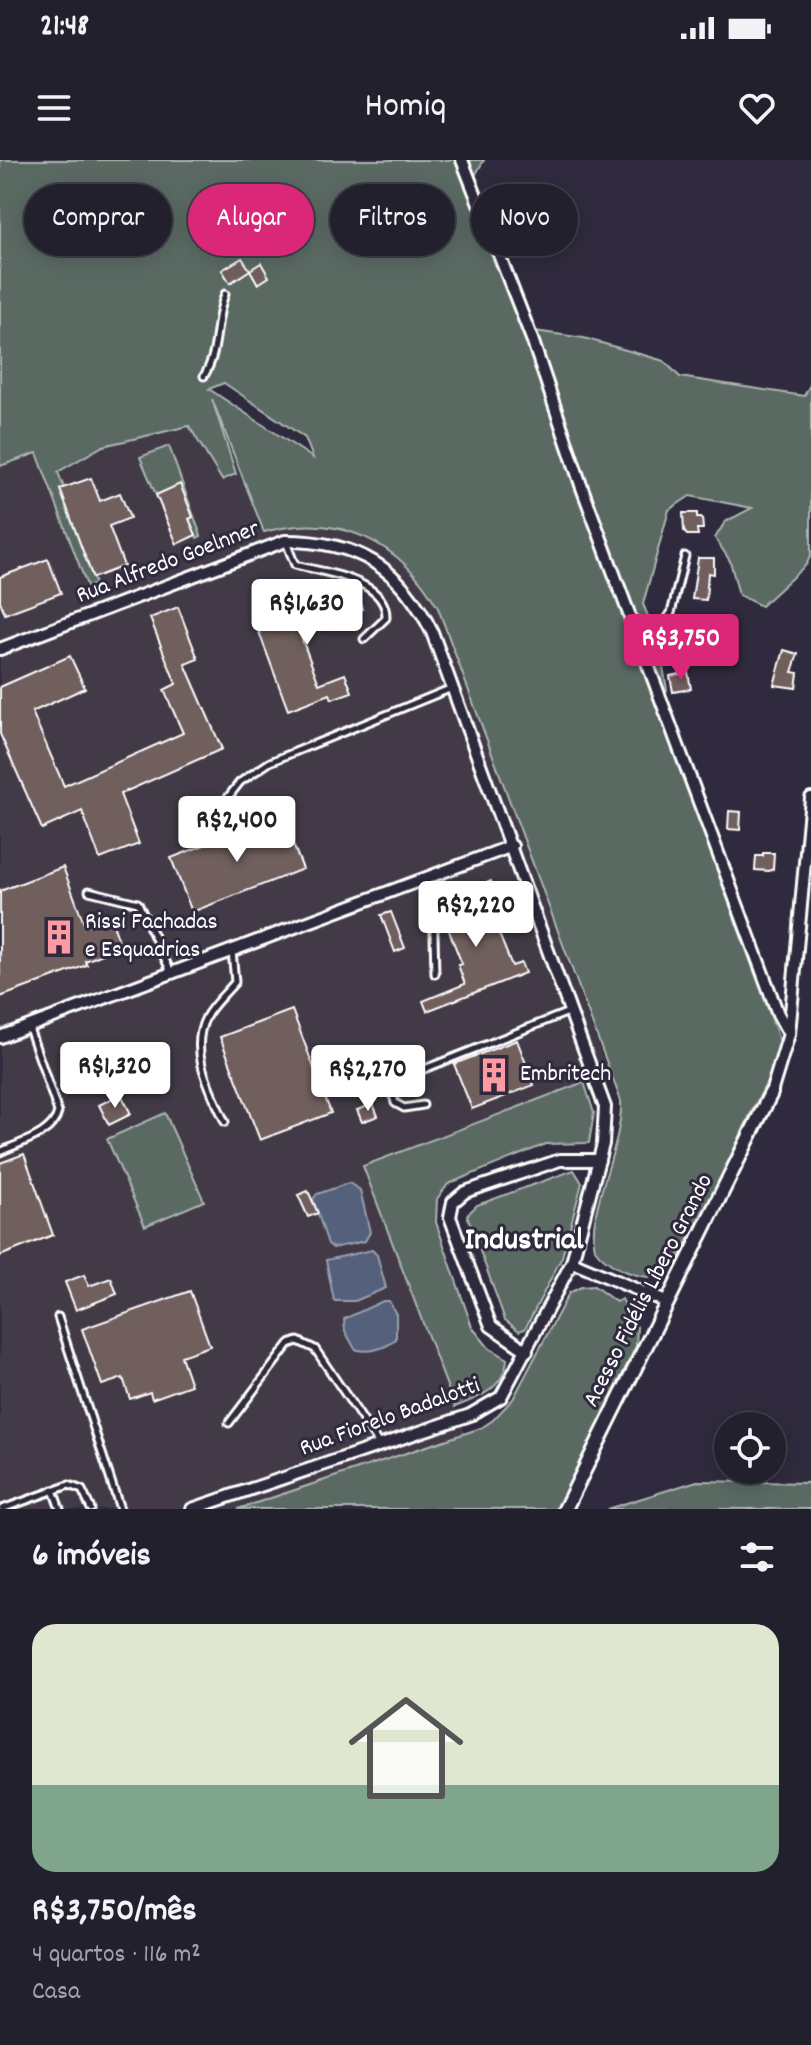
<!DOCTYPE html>
<html lang="pt">
<meta charset="utf-8">
<style>
:root{--surface:#23202e;--page:#2f2d3a;--text:#f1f3f6;--muted:#a3a3aa;--line:#403e4a;--accent:#db2777}
body{margin:0;font-family:Dekko,sans-serif;background:var(--page);color:var(--text);height:100vh;display:flex;flex-direction:column;font-size:30px;white-space:nowrap}
*{box-sizing:border-box;margin:0}
p{font-size:26px;color:var(--muted)}
.icon{flex:none;width:44px;height:44px;fill:none;stroke:currentColor;stroke-width:2;stroke-linecap:round;stroke-linejoin:round}
.map{position:relative;height:1349px;overflow:hidden}
.panel{display:flex;flex-direction:column;background:var(--surface);flex:1}
.panel>*{flex:none}
.guide{position:absolute;left:24px;top:24px;width:764px;height:72px;display:flex;gap:16px}
.fabs{position:absolute;left:714px;top:1252px;display:grid;gap:16px}
.fabs a{display:grid;place-items:center;width:72px;height:72px;border-radius:50%;background:var(--surface);box-shadow:0 4px 20px #0003,0 0 0 2px var(--line);font-size:40px}
.price{position:absolute;translate:-50% -68px;padding:0 18px;border-radius:8px;background:#fff;color:#222;font-size:26px;line-height:52px;filter:drop-shadow(0 2px 4px #0008)}
.price::after{content:'';position:absolute;left:50%;top:48px;width:24px;height:18px;margin-left:-12px;background:inherit;clip-path:polygon(0 0,100% 0,50% 100%)}
.price.on{background:var(--accent);color:#fff}
ul{padding:0;list-style:none}
li{display:grid;align-content:center;gap:16px;height:424px;padding:0 32px}
li+li{border-top:2px solid var(--line)}
li span{display:grid;place-items:center;height:248px;border-radius:24px;color:#555}
li>.icon{margin-inline-start:auto}
span .icon{width:144px;height:144px;fill:#fffc;stroke-width:1}
li b{font-size:34px}
h2{display:flex;justify-content:space-between;align-items:center;height:96px;padding:0 32px;font-size:34px}
.chip{padding:0 28px;border-radius:36px;background:var(--surface);box-shadow:0 4px 20px #0003,0 0 0 2px var(--line);font-size:28px;line-height:72px}
.chip.on{background:var(--accent);color:#fff}
.status{display:flex;justify-content:space-between;align-items:center;height:56px;padding:0 40px;background:var(--surface);direction:ltr}
.status svg{height:22px;fill:currentColor}
header{display:flex;justify-content:space-between;align-items:center;height:104px;padding:0 32px;background:var(--surface);font-size:36px;font-weight:600}
.map>svg:first-child{display:block}
.built{fill:#423a47}
.green{fill:#5a6b63;stroke:#acb5b1;stroke-width:2;fill-rule:evenodd}
.water{fill:#54607c;stroke:#98a0b0;stroke-width:2}
.building{fill:#705e5d;stroke:#fff;stroke-width:2}
.lines{fill:none;stroke-linecap:round;stroke-linejoin:round}
.service-casing{stroke:#fff;stroke-width:11}
.minor-casing{stroke:#fff;stroke-width:16}
.tertiary-casing{stroke:#fff;stroke-width:18}
.service{stroke:#2f2a3d;stroke-width:5}
.minor{stroke:#2f2a3d;stroke-width:10}
.tertiary{stroke:#2f2a3d;stroke-width:12}
.labels{text-anchor:middle;dominant-baseline:central;stroke-width:6;stroke-linejoin:round;paint-order:stroke}
.street-label{font-size:24px;fill:#fff;stroke:#2f2a3d}
.poi-label{font-size:24px;fill:#fff;stroke:#2f2a3d;text-anchor:start}
.district-label{font-size:32px;font-weight:bold;fill:#fff;stroke:#2f2a3d}
</style>
<div class="status"><b>21:48</b><svg viewBox="0 0 49 12"><path d="M0 12V9h3v3zM5 12V6h3v6zM10 12V3h3v9zM15 12V0h3v12zM26 1h20v11H26zM47 4h2v5h-2z"/></svg></div>
<header><svg class="icon" aria-label="menu" viewBox="0 0 24 24"><path d="M4 6h16M4 12h16M4 18h16"/></svg>Homiq<svg class="icon" aria-label="heart" viewBox="0 0 24 24"><path d="M12 20l-8-8c-3-5 5-10 8-4 3-6 11-1 8 4z"/></svg></header>
<div class="map">
<svg width="811" height="1349" viewBox="0 0 811 1349">
<rect width="100%" height="100%" fill="#2f2a3d"/>
<filter id="ink" filterUnits="userSpaceOnUse"><feTurbulence type="fractalNoise" baseFrequency=".0125" numOctaves="2"/><feDisplacementMap in="SourceGraphic" scale="16" xChannelSelector="R" yChannelSelector="G"/><feConvolveMatrix kernelMatrix="1 2 1 2 8 2 1 2 1" color-interpolation-filters="sRGB"/></filter>
<g filter="url(#ink)">
<path class="built" d="M208,228L285,366L334,367L364,377L390,390L423,422L438,448L608,913L363,1006L465,1273L238,1349H0V307Z"/>
<g class="green">
<path d="M0,0H484L473,19L528,170L584,178L664,201L680,217L804,236L811,223V395L806,405L761,446L739,435L730,401L715,378L725,362L752,348L690,336L669,350L643,444L659,483L667,530L657,546L780,882C776,909 764,927 752,951C725,1005 707,1063 667,1110L663,1108L650,1117C631,1116 606,1105 595,1089C586,1050 623,987 621,941L438,448C401,382 339,351 264,372L212,239L236,314L222,320L189,266L103,286L58,312L64,328L60,330L95,424L90,426L92,439L37,293L0,306ZM224,223L305,278L313,298L209,229Z"/>
<path d="M169,286L201,376L197,378L189,359L193,356L180,325L156,335L140,297Z"/>
<path d="M125,887L134,920L114,925L106,892Z"/>
<path d="M584,922L594,953L589,983L546,984L448,1024L437,1039L436,1062L472,1167L489,1188L507,1199C505,1228 479,1238 455,1247L363,1006Z"/>
<path d="M165,953L204,1041L145,1066L107,979Z"/>
<path d="M574,1010L582,1023L562,1097L525,1169L519,1171L505,1160L467,1055L477,1045Z"/>
<path d="M594,1126L616,1142L622,1139L637,1167L636,1186L559,1349H238L481,1268L493,1260L513,1239L569,1133L581,1127Z"/>
<path d="M697,1321L810,1323L811,1349H607Z"/>
</g>
<g class="water">
<path d="M349,1023L360,1030L370,1072L365,1081L333,1088L328,1084L313,1039L317,1034Z"/>
<path d="M372,1090L377,1095L386,1128L355,1141H334L326,1100Z"/>
<path d="M383,1141H389L396,1154V1179C387,1188 368,1194 355,1189L345,1171L344,1159Z"/>
</g>
<g class="building">
<path d="M242,98L250,110L230,123L222,110Z"/>
<path d="M261,103L269,117L258,124L250,110Z"/>
<path d="M91,318L100,341L120,333L130,358L109,366L124,406L93,418L60,329Z"/>
<path d="M180,324L193,357L189,359L196,375L177,384L156,335Z"/>
<path d="M683,353H697V358H702L703,369H697L698,375H687L684,371Z"/>
<path d="M698,398H714V414L708,413L706,440L692,439Z"/>
<path d="M48,399L61,433L5,454L0,441V417Z"/>
<path d="M348,424L354,427L363,449L341,458L343,464L333,468L331,462L300,474L319,524L345,514L352,532L332,539L330,534L288,550L256,464L275,457L279,468L305,458L300,444Z"/>
<path d="M178,447L198,499L185,504L222,589L120,634L139,684L100,699L82,651L42,669L0,574V527L70,496L85,528L32,552L64,626L183,573L164,530L176,524L150,458Z"/>
<path d="M784,490L798,494L792,512L798,513L796,528L774,525Z"/>
<path d="M688,512L691,529L673,532L670,516Z"/>
<path d="M729,651L741,652L740,670L728,669Z"/>
<path d="M281,655L303,709L192,752L171,698Z"/>
<path d="M763,693H774L773,709L769,711L755,710L756,696H763Z"/>
<path d="M63,707L85,766L110,756L121,787L85,801L87,805L0,837V731Z"/>
<path d="M491,721L495,731L476,738L486,762L493,759L512,806L521,803L525,813L427,851L423,841L465,824L458,805L462,804L444,758L459,752L453,737Z"/>
<path d="M391,752L405,788L395,792L381,755Z"/>
<path d="M292,850L331,953L260,980L220,877Z"/>
<path d="M517,880L534,925L472,949L454,904Z"/>
<path d="M121,934L131,954L109,965L99,945Z"/>
<path d="M373,944L378,956L362,962L357,950Z"/>
<path d="M24,994L53,1075L0,1096V1003Z"/>
<path d="M308,1031L318,1053L308,1057L298,1035Z"/>
<path d="M84,1115L89,1126L111,1118L117,1134L76,1150L65,1122Z"/>
<path d="M190,1131L210,1186L181,1196L191,1225L152,1239L150,1232L130,1239L123,1218L102,1225L82,1169Z"/>
</g>
<g class="lines">
<g class="service-casing">
<g id="service">
<path d="M204,216C220,190 214,162 225,134"/>
<path d="M286,382L295,405C322,412 388,419 386,458L364,479"/>
<path d="M645,490L671,453L685,396"/>
<path d="M222,645L240,622L270,602L452,528"/>
<path d="M426,719L433,736L435,814"/>
<path d="M89,731L138,743L171,812"/>
<path d="M423,945L404,948L395,943L391,927L394,921L571,851"/>
<path d="M225,962C211,931 188,892 206,857C212,845 226,833 235,822L232,791"/>
<path d="M0,992C20,982 53,975 58,952L29,868"/>
<path d="M58,1157L120,1349"/>
<path d="M229,1263L289,1184L298,1181L315,1189L379,1284"/>
<path d="M53,1330L60,1349"/>
<path d="M2,1349L69,1325L82,1330L91,1349"/>
</g>
</g>
<g class="minor-casing">
<g id="minor">
<path d="M462,0L532,179L581,325L778,854L789,874"/>
<path d="M0,489L285,381C358,381 400,407 432,472L605,947L603,984L572,1102L501,1237L470,1255L192,1349"/>
<path d="M0,877L512,686"/>
<path d="M771,933L789,874L811,638"/>
<path d="M572,1102L666,1142"/>
<path d="M527,1191L491,1166L450,1057L453,1042L465,1032L560,1000H599"/>
</g>
</g>
<g class="tertiary-casing">
<path id="tertiary" d="M565,1349L771,933"/>
</g>
<use href="#service" class="service"/>
<use href="#minor" class="minor"/>
<use href="#tertiary" class="tertiary"/>
</g>
</g>
<defs>
<g id="building-bare" transform="scale(2.76)"><path d="M-4-6H4V6H1V3H-1V6H-4ZM-2.5-4.3h1.7v1.8h-1.7ZM.8-4.3h1.7v1.8H.8ZM-2.5-1h1.7V.8h-1.7ZM.8-1h1.7V.8H.8Z" fill="#ff9aa2" stroke="#2f2a3d" stroke-width="2.5" paint-order="stroke"/></g>
</defs>
<g fill-rule="evenodd">
<use href="#building-bare" x="59" y="777"/>
<use href="#building-bare" x="494" y="915"/>
</g>
<g class="labels">
<g class="street-label">
<text transform="translate(168 403) rotate(-21)">Rua Alfredo Goelnner</text>
<text transform="translate(649 1131) rotate(-63)">Acesso Fidélis Líbero Grando</text>
<text transform="translate(390 1258) rotate(-20)">Rua Fiorelo Badalotti</text>
</g>
<g class="poi-label">
<text x="85" y="763">Rissi Fachadas<tspan x="85" dy="28">e Esquadrias</tspan></text>
<text x="520" y="915">Embritech</text>
</g>
<g class="district-label">
<text x="524" y="1082">Industrial</text>
</g>
</g>
</svg>
<div class="fabs">
<a><svg class="icon" aria-label="locate" viewBox="0 0 24 24"><circle cx="12" cy="12" r="6"/><path d="M12 2v4M12 18v4M2 12h4M18 12h4"/></svg></a>
</div>
<b class="price" style="left:307px;top:487px">R$1,630</b>
<b class="price on" style="left:681px;top:522px">R$3,750</b>
<b class="price" style="left:237px;top:704px">R$2,400</b>
<b class="price" style="left:476px;top:789px">R$2,220</b>
<b class="price" style="left:115px;top:950px">R$1,320</b>
<b class="price" style="left:368px;top:953px">R$2,270</b>
<div class="guide">
<a class="chip">Comprar</a>
<a class="chip on">Alugar</a>
<a class="chip">Filtros</a>
<a class="chip">Novo</a>
</div>
</div>
<section class="panel">
<h2>6 imóveis<svg class="icon" aria-label="filters" viewBox="0 0 24 24"><path d="M4 7h16M4 17h16"/><circle cx="9" cy="7" r="2"/><circle cx="15" cy="17" r="2"/></svg></h2>
<ul>
<li><span style="background:linear-gradient(#dfe7d0 65%,#7fa58c 0)"><svg class="icon" aria-label="home" viewBox="0 0 24 24"><path d="M3 11l9-7 9 7M6 9v11h12V9"/></svg></span><div><b>R$3,750/mês</b><p>4 quartos · 116 m²</p><p>Casa</p></div></li>
</ul>
</section>
